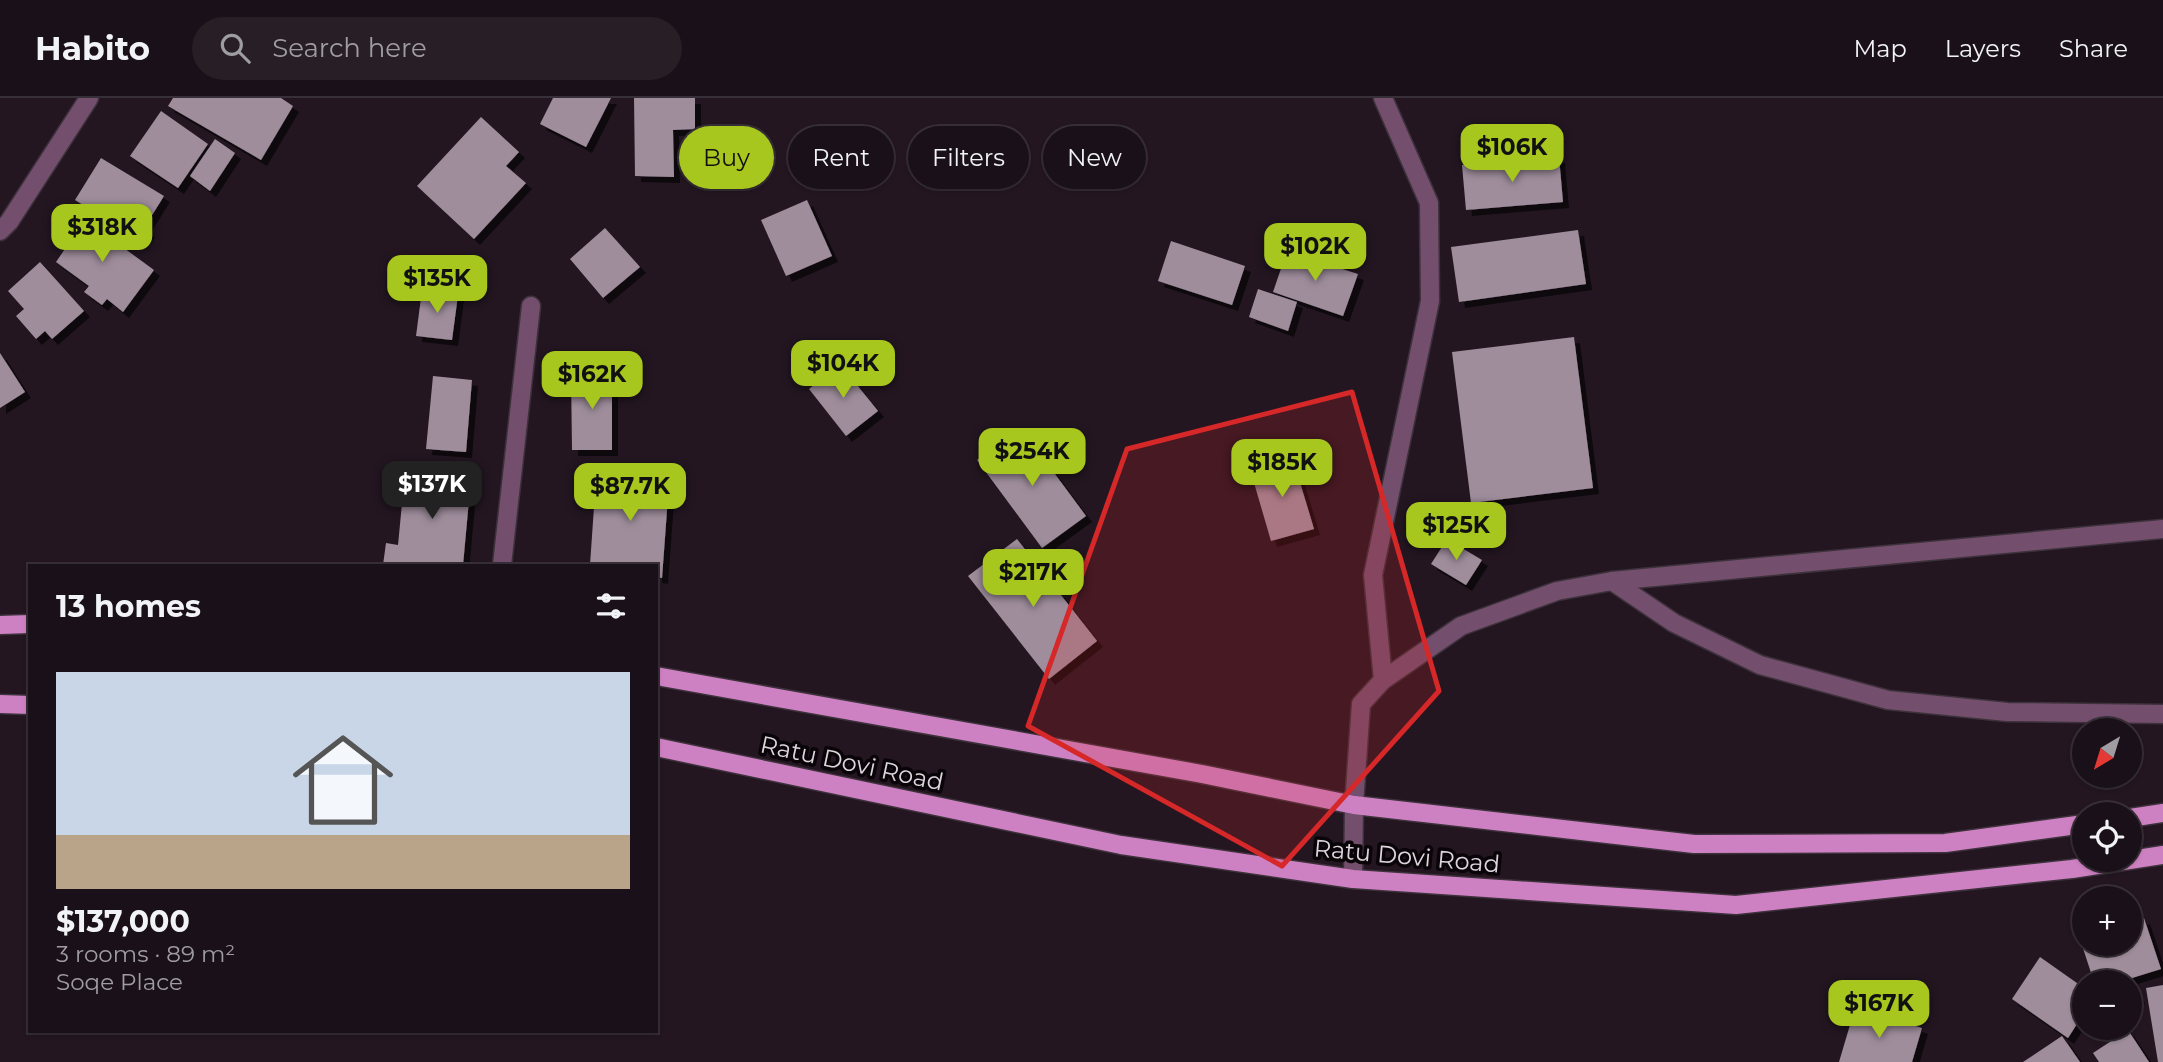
<!DOCTYPE html>
<meta charset="utf-8">
<style>
:root{--surface:#1a1019;--page:#271e26;--text:#f1f3f6;--muted:#9f9da2;--line:#383038;--accent:#a7c71e}
body{margin:0;font-family:Montserrat,sans-serif;background:var(--page);color:var(--text);height:100vh;display:flex;flex-direction:column;font-size:26px;white-space:nowrap}
*{box-sizing:border-box;margin:0}
p{font-size:23px;color:var(--muted)}
.icon{flex:none;width:38px;height:38px;fill:none;stroke:currentColor;stroke-width:2;stroke-linecap:round;stroke-linejoin:round}
.map{position:relative;flex:1;overflow:hidden}
.panel{position:absolute;left:28px;top:466px;width:630px;height:469px;display:flex;flex-direction:column;background:var(--surface);border-radius:0px;box-shadow:0 2px 5px #0004,0 0 0 2px var(--line)}
.panel>*{flex:none}
.top-card{position:absolute;left:679px;top:28px;width:665px;height:63px;display:flex;gap:14px}
.needle{width:46px;rotate:218deg}
.tools{position:absolute;left:2072px;top:620px;display:grid;gap:14px}
.tools a{display:grid;place-items:center;width:70px;height:70px;border-radius:50%;background:var(--surface);box-shadow:0 2px 5px #0004,0 0 0 2px var(--line);font-size:35px}
.price{position:absolute;translate:-50% -60px;padding:0 16px;border-radius:14px;background:var(--accent);color:#111;font-size:23px;line-height:46px;filter:drop-shadow(0 2px 4px #0008)}
.price::after{content:'';position:absolute;left:50%;top:42px;width:21px;height:16px;margin-left:-10px;background:inherit;clip-path:polygon(0 0,100% 0,50% 100%)}
.price.on{background:#222;color:#fff}
ul{padding:0;list-style:none}
li{display:grid;align-content:center;gap:14px;height:371px;padding:0 28px}
li+li{border-top:2px solid var(--line)}
li span{display:grid;place-items:center;height:217px;border-radius:0px;color:#555}
li>.icon{margin-inline-start:auto}
span .icon{width:126px;height:126px;fill:#fffc;stroke-width:1}
li b{font-size:30px}
h2{display:flex;justify-content:space-between;align-items:center;height:84px;padding:0 28px;font-size:30px}
.chip{padding:0 24px;border-radius:32px;background:var(--surface);box-shadow:0 2px 5px #0004,0 0 0 2px var(--line);font-size:24px;line-height:63px}
.chip.on{background:var(--accent);color:#111}
header{display:flex;align-items:center;gap:42px;box-sizing:border-box;height:98px;padding:0 35px;background:var(--surface);border-bottom:2px solid var(--line)}
header strong{font-size:33px}
nav{display:flex;gap:38px;margin-inline-start:auto;font-size:24px}
.search{width:490px;height:63px;background:var(--page);display:flex;align-items:center;gap:18px;box-sizing:border-box;padding:0 24px;border-radius:38px;color:var(--muted);font-size:26px}
.map>svg:first-child{display:block}
.building{fill:#9f8d9c;filter:url(#shadow)}
.lines{fill:none;stroke-linecap:round;stroke-linejoin:round}
.minor-casing{stroke:#3d313b;stroke-width:21}
.major-casing{stroke:#3d313b;stroke-width:21}
.minor{stroke:#734e6d;stroke-width:18}
.major{stroke:#ce81c2;stroke-width:18}
.marked{fill:#d62828;fill-opacity:0.2;stroke:#d62828;stroke-width:5;stroke-linejoin:round}
.labels{text-anchor:middle;dominant-baseline:central;stroke-width:7;stroke-linejoin:round;paint-order:stroke}
.street-label{font-size:24px;fill:#ded4dc;stroke:#090408}
</style>
<header>
<strong>Habito</strong>
<div class="search"><svg class="icon" aria-label="search" viewBox="0 0 24 24"><circle cx="10" cy="10" r="6"/><path d="M15 15l6 6"/></svg>Search here</div>
<nav><a>Map</a><a>Layers</a><a>Share</a></nav>
</header>
<div class="map">
<svg width="2163" height="964" viewBox="0 0 2163 964">
<defs>
<filter id="shadow"><feDropShadow dx="6" dy="6" stdDeviation="0" flood-color="#0009"/></filter>
</defs>
<rect width="100%" height="100%" fill="#231621"/>
<g class="building">
<path d="M173,0H281L293,8L261,62L168,8Z"/>
<path d="M553,0H611L586,49L540,26Z"/>
<path d="M634,0H695V31L673,32L674,79L635,78Z"/>
<path d="M161,13L208,46L178,90L130,58Z"/>
<path d="M481,19L519,54L506,68L526,85L474,141L417,88Z"/>
<path d="M215,41L235,55L210,93L190,78Z"/>
<path d="M1559,59L1563,104L1466,112L1462,67Z"/>
<path d="M101,60L164,98L144,130L149,133L142,144L75,102Z"/>
<path d="M807,102L832,158L786,178L761,122Z"/>
<path d="M76,115L154,172L123,214L107,201L102,207L84,194L89,188L56,164L69,145L59,138Z"/>
<path d="M605,130L640,169L603,200L570,161Z"/>
<path d="M1578,132L1586,186L1459,204L1451,149Z"/>
<path d="M1171,143L1245,168L1232,207L1158,183Z"/>
<path d="M1287,153L1358,176L1343,218L1273,194Z"/>
<path d="M40,164L84,213L52,241L45,233L36,241L16,218L24,211L8,193Z"/>
<path d="M1258,191L1297,204L1288,233L1249,219Z"/>
<path d="M422,192L458,197L452,242L416,238Z"/>
<path d="M1574,239L1593,390L1471,405L1452,254Z"/>
<path d="M0,255L25,294L0,310Z"/>
<path d="M840,266L878,313L846,338L809,291Z"/>
<path d="M571,275H612V352H572Z"/>
<path d="M433,278L472,282L466,354L426,351Z"/>
<path d="M1021,330L1086,418L1042,450L977,362Z"/>
<path d="M1292,358L1314,431L1271,443L1250,371Z"/>
<path d="M405,374L471,380L463,467H383L386,445L398,447Z"/>
<path d="M596,380L669,385L662,480L656,479V467H590Z"/>
<path d="M1017,441L1097,543L1049,581L968,478Z"/>
<path d="M1447,441L1482,462L1466,487L1431,466Z"/>
<path d="M2144,820L2161,871L2132,880L2139,900L2130,903V884H2094L2080,841L2084,840V845H2130V824Z"/>
<path d="M2040,859L2084,890V915L2068,940L2012,901Z"/>
<path d="M2163,887V964H2158L2146,890Z"/>
<path d="M1855,910L1922,930L1912,964H1839Z"/>
<path d="M2128,932L2149,964H2099L2093,955Z"/>
<path d="M2062,938L2080,964H2023Z"/>
</g>
<g class="lines">
<g class="minor-casing">
<g id="minor">
<path d="M1383,0L1429,105L1430,203L1373,477L1383,582"/>
<path d="M0,133L9,124L89,0"/>
<path d="M502,467L531,208"/>
<path d="M1612,483L1674,525L1760,567L1888,602L2007,614L2163,616"/>
<path d="M1353,781L1354,707L1361,606L1383,582L1461,528L1557,493L1612,483L2163,431"/>
</g>
</g>
<g class="major-casing">
<g id="major">
<path d="M0,527L30,526"/>
<path d="M656,578L1202,676L1354,707L1694,746L1945,745L2084,726"/>
<path d="M0,606L30,607"/>
<path d="M656,649L1121,747L1353,781L1736,807L2072,771L2163,757"/>
<path d="M2130,720L2163,715"/>
</g>
</g>
<use href="#minor" class="minor"/>
<use href="#major" class="major"/>
</g>
<path class="marked" d="M1352,294L1439,593L1282,768L1028,628L1127,351Z"/>
<g class="labels">
<g class="street-label">
<text transform="translate(852 665) rotate(12)">Ratu Dovi Road</text>
<text transform="translate(1407 758) rotate(5)">Ratu Dovi Road</text>
</g>
</g>
</svg>
<div class="tools">
<a><svg class="needle" viewBox="-14 -14 28 28"><path d="M0-13l5 13h-10z" fill="#e53935"/><path d="M0 13l5-13h-10z" fill="#9f9da2"/></svg></a>
<a><svg class="icon" aria-label="locate" viewBox="0 0 24 24"><circle cx="12" cy="12" r="6"/><path d="M12 2v4M12 18v4M2 12h4M18 12h4"/></svg></a>
<a>+</a>
<a>−</a>
</div>
<b class="price" style="left:1512px;top:86px">$106K</b>
<b class="price" style="left:102px;top:166px">$318K</b>
<b class="price" style="left:1315px;top:185px">$102K</b>
<b class="price" style="left:437px;top:217px">$135K</b>
<b class="price" style="left:843px;top:302px">$104K</b>
<b class="price" style="left:592px;top:313px">$162K</b>
<b class="price" style="left:1032px;top:390px">$254K</b>
<b class="price" style="left:1282px;top:401px">$185K</b>
<b class="price on" style="left:432px;top:423px">$137K</b>
<b class="price" style="left:630px;top:425px">$87.7K</b>
<b class="price" style="left:1456px;top:464px">$125K</b>
<b class="price" style="left:1033px;top:511px">$217K</b>
<b class="price" style="left:1879px;top:942px">$167K</b>
<div class="top-card">
<a class="chip on">Buy</a>
<a class="chip">Rent</a>
<a class="chip">Filters</a>
<a class="chip">New</a>
</div>
<section class="panel">
<h2>13 homes<svg class="icon" aria-label="filters" viewBox="0 0 24 24"><path d="M4 7h16M4 17h16"/><circle cx="9" cy="7" r="2"/><circle cx="15" cy="17" r="2"/></svg></h2>
<ul>
<li><span style="background:linear-gradient(#c9d6e8 75%,#b9a48a 0)"><svg class="icon" aria-label="home" viewBox="0 0 24 24"><path d="M3 11l9-7 9 7M6 9v11h12V9"/></svg></span><div><b>$137,000</b><p>3 rooms · 89 m²</p><p>Soqe Place</p></div></li>
</ul>
</section>
</div>
